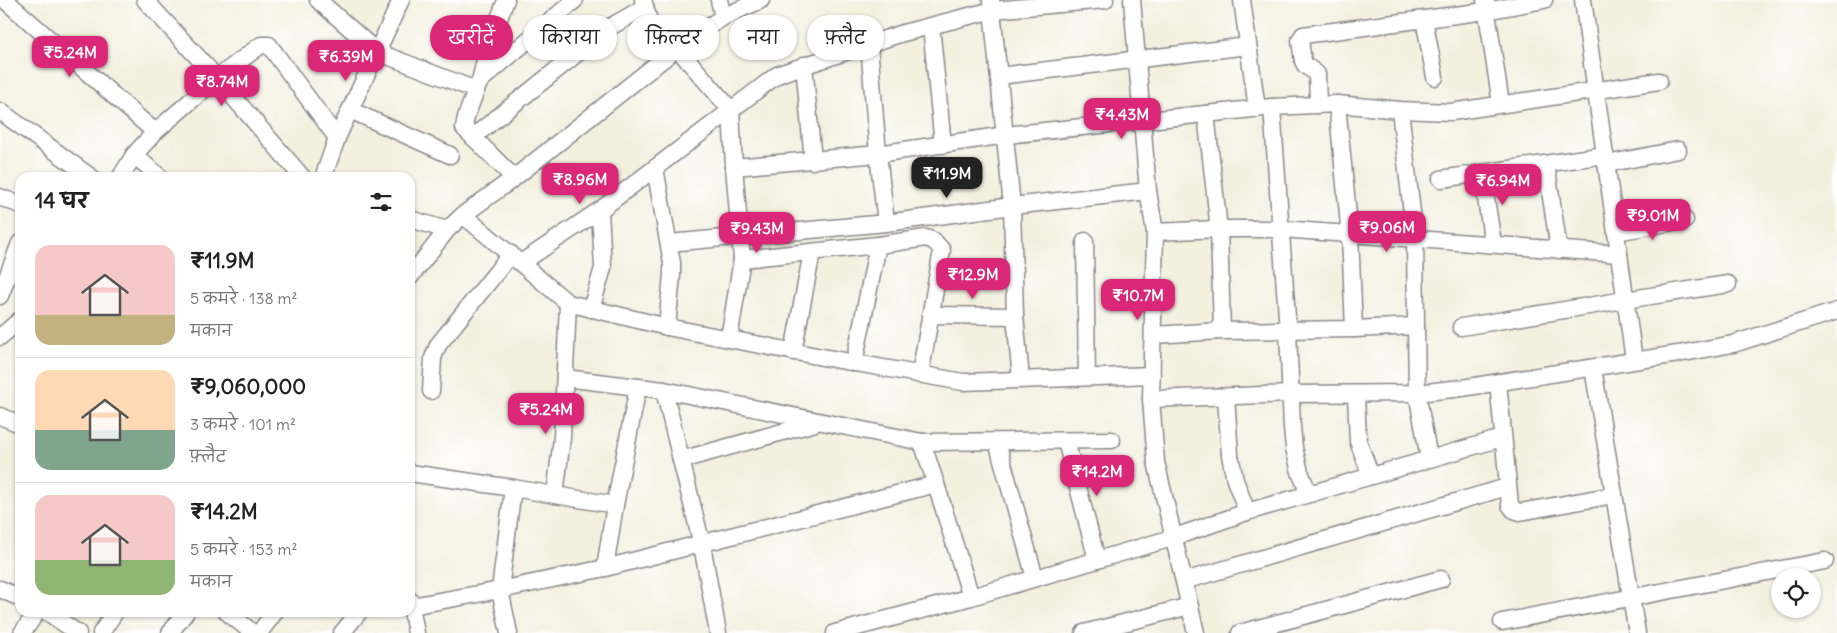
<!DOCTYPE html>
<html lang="hi">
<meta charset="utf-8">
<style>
:root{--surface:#fff;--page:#f2f2f2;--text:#222;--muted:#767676;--line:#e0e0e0;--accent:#db2777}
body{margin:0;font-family:Delius,"Playpen Sans Deva",sans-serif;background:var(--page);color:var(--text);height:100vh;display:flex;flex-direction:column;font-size:19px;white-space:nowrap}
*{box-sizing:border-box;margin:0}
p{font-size:16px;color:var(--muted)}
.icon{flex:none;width:28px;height:28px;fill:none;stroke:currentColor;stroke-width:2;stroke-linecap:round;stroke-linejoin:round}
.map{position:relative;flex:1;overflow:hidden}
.sheet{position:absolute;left:15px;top:172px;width:400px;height:445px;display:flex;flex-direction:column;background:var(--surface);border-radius:15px;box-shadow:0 1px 4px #0004}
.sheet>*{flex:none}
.hud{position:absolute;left:430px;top:15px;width:475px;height:45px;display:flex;gap:10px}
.tools{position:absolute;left:1771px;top:568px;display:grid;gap:10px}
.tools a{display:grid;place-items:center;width:50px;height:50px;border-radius:50%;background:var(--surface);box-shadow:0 1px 4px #0004;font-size:25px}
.price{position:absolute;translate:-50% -42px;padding:0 11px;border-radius:10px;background:var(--accent);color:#fff;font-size:16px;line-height:32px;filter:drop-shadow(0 1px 2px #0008)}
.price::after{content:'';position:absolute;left:50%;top:30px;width:15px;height:11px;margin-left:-8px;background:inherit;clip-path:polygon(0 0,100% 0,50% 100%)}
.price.current{background:#222;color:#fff}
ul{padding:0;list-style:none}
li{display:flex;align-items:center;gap:15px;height:125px;padding:0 20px}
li+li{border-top:1px solid var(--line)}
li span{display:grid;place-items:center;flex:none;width:140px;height:100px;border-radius:15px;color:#555}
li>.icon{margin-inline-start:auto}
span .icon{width:60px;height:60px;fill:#fffc;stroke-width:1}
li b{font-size:21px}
h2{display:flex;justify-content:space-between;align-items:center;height:60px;padding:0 20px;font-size:21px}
.chip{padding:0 18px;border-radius:22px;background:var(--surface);box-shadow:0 1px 4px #0004;font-size:18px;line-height:45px}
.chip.current{background:var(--accent);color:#fff}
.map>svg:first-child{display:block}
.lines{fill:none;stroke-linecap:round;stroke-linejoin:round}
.street-casing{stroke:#8a898c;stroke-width:19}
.street{stroke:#fff;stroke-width:16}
</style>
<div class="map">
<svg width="1837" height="633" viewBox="0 0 1837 633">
<rect width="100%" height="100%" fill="#fff"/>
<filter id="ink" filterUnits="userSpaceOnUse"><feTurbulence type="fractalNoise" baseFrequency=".02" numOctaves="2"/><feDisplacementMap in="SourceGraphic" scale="10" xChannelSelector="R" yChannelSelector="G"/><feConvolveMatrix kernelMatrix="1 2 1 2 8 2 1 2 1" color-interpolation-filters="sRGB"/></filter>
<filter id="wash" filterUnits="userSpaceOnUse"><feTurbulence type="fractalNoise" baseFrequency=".0096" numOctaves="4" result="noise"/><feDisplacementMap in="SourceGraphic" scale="20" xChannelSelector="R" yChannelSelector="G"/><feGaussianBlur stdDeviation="1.12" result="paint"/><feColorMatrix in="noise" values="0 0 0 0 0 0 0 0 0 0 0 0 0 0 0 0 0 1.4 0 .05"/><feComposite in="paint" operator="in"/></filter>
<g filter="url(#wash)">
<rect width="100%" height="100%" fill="#f3f0de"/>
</g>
<g filter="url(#ink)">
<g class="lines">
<g class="street-casing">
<g id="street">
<path d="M5,0L155,132"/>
<path d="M145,0L217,78L261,45H269L337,138"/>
<path d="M318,0L377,52L476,90L466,117L464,128L514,178"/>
<path d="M643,0L661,60"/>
<path d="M719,0L723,17"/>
<path d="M991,0L1012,206L1015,316L1021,379"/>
<path d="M1132,0L1148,191L1155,232L1151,399L1156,462L1196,633"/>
<path d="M1242,0L1257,109"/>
<path d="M1485,0L1501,104"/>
<path d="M1583,0L1634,360"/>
<path d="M1424,19L1435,77"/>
<path d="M931,26L943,145"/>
<path d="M869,45L878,154L886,223"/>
<path d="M677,48L731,110L734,167L878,154L1006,135L1272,107L1337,104L1400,110L1451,112L1659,81"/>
<path d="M804,65L813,161"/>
<path d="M999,76L1248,46"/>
<path d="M480,81L488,48L506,0"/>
<path d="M476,90L480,81L575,0"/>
<path d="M1337,104L1350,235L1354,329"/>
<path d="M1318,105L1317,74L1305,65L1303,61L1300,40L1303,35L1486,11L1544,0"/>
<path d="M1272,107L1288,331L1292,427L1294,448L1300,472L1309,494"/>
<path d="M350,110L450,155"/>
<path d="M1400,110L1415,238L1416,326"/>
<path d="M0,111L92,178"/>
<path d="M473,137L610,27L645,7"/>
<path d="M1546,164L1559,250"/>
<path d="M1606,164L1678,150"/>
<path d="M1482,173L1493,244"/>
<path d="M120,178L134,155"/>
<path d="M161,178L134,155L155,132L217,78L303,178"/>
<path d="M323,178L337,138L401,0"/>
<path d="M1441,179L1605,155"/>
<path d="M0,197L20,205"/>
<path d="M463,215L568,303L667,327L822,357L963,382L1152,375"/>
<path d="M410,219L447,230"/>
<path d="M1155,232L1219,229H1281L1619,254"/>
<path d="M1616,232L1685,220"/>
<path d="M1085,241L1087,377"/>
<path d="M669,243L886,223L1012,206L1148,191"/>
<path d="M742,259L878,245"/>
<path d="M521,263L600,210L655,168"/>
<path d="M938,274L1015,269"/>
<path d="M410,277L447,230L463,215L514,178L677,48L723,17L761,0"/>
<path d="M0,296L20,243"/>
<path d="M591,309L603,268L600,210"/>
<path d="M930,315L1015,316"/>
<path d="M667,327L672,275V263L655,168L777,75L785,72L903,33L993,10L1105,0"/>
<path d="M1461,327L1625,300L1728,284"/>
<path d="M1222,331L1354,329L1416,326L1417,393L1429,458"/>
<path d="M1153,335L1222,331L1219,229L1206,114"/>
<path d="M0,337L20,320"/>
<path d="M729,339L742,259L734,167"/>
<path d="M793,352L812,252"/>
<path d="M854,363L878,245L926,238L934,241L942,250L920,375"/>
<path d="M1593,368L1637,633"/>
<path d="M565,378L638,387"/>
<path d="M1498,382L1510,505L1514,510L1520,512L1614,495"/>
<path d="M431,391L433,358L438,345L511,254"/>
<path d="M1356,395L1358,441L1371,476"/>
<path d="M1226,397L1230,455L1235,480L1247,512"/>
<path d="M1151,399L1291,394L1417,393L1462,388L1678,354L1733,344L1837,311"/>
<path d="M0,416L20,424"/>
<path d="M1066,441L1097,560"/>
<path d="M997,442L1035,578"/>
<path d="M681,460L815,423"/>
<path d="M410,473L513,488L500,590L509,633"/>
<path d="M936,484L971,597"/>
<path d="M513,488L615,505L605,568"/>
<path d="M555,495L562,438L568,303"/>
<path d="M615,505L638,387L664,390"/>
<path d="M1184,581L1507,487"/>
<path d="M0,589L20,598"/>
<path d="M410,600L416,633"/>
<path d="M411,606L500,590L605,568L936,484L922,442"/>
<path d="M47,612L78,633"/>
<path d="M227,612L253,633"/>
<path d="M1502,622L1825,561"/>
<path d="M22,633L37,612"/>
<path d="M101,633L115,612"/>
<path d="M170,633L186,612"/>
<path d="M259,633L275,612"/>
<path d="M342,633L359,612"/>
<path d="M718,633L702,545L664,390L922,442L1112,440"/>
<path d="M835,633L971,597L1172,538L1247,512L1502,438"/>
<path d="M1084,633L1190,606"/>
<path d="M1240,633L1441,579"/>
</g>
</g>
<use href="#street" class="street"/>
</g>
</g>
</svg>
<div class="tools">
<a><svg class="icon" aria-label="locate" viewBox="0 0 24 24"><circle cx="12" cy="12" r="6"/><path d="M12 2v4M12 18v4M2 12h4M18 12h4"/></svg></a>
</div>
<b class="price" style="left:70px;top:78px">₹5.24M</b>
<b class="price" style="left:346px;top:82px">₹6.39M</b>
<b class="price" style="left:222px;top:107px">₹8.74M</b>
<b class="price" style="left:1122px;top:140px">₹4.43M</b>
<b class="price current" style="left:947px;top:199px">₹11.9M</b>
<b class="price" style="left:580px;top:205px">₹8.96M</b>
<b class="price" style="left:1503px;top:206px">₹6.94M</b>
<b class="price" style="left:1653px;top:241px">₹9.01M</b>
<b class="price" style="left:1387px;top:253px">₹9.06M</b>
<b class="price" style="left:757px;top:254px">₹9.43M</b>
<b class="price" style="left:973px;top:300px">₹12.9M</b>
<b class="price" style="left:1138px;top:321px">₹10.7M</b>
<b class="price" style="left:546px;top:435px">₹5.24M</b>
<b class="price" style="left:1097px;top:497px">₹14.2M</b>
<div class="hud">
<a class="chip current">खरीदें</a>
<a class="chip">किराया</a>
<a class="chip">फ़िल्टर</a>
<a class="chip">नया</a>
<a class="chip">फ़्लैट</a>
</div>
<section class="sheet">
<h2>14 घर<svg class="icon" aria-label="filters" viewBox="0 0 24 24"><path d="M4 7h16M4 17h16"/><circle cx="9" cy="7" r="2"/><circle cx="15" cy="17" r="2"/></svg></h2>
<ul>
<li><span style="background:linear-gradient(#f6c9c9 70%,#c2b280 0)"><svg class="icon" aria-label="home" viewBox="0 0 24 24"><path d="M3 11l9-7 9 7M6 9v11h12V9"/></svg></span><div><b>₹11.9M</b><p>5 कमरे · 138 m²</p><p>मकान</p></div></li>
<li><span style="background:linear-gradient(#ffd9b3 60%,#7fa58c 0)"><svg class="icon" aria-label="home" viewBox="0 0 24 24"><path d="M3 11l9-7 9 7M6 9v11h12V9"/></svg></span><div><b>₹9,060,000</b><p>3 कमरे · 101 m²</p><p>फ़्लैट</p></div></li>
<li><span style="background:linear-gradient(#f6c9c9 65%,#8fb573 0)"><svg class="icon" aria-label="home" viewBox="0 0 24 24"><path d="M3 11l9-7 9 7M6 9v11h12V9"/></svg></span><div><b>₹14.2M</b><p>5 कमरे · 153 m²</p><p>मकान</p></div></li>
</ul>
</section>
</div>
